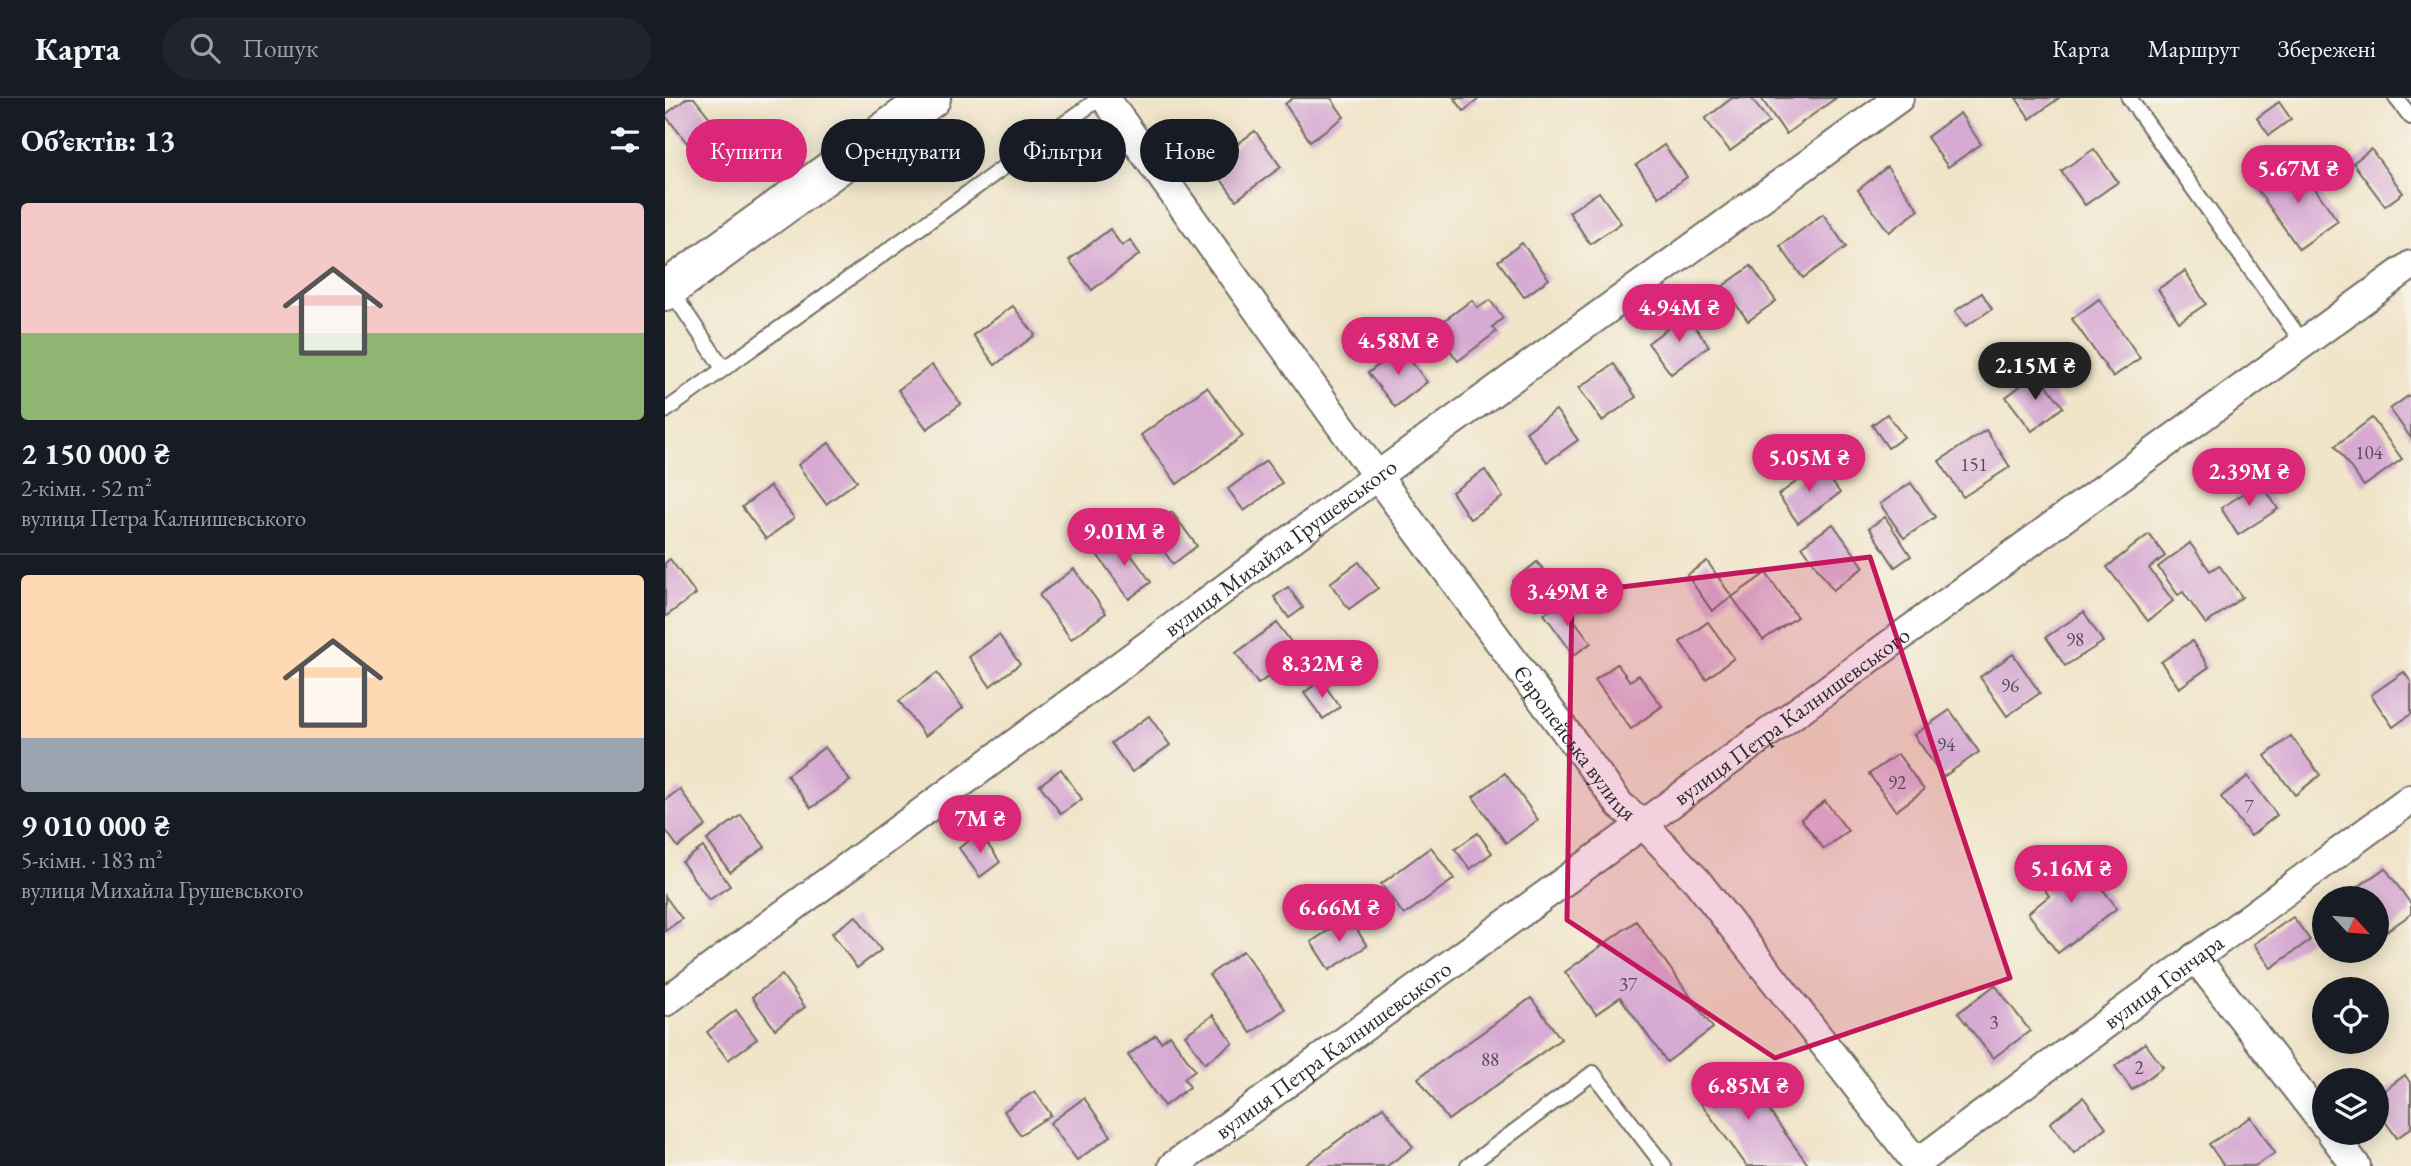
<!DOCTYPE html>
<html lang="uk">
<meta charset="utf-8">
<style>
:root{--surface:#171b24;--page:#20242c;--text:#f1f3f6;--muted:#9ea1a6;--line:#363941;--accent:#db2777}
body{margin:0;font-family:"EB Garamond",serif;background:var(--page);color:var(--text);height:100vh;display:flex;flex-direction:column;font-size:26px;white-space:nowrap}
*{box-sizing:border-box;margin:0}
p{font-size:23px;color:var(--muted)}
.icon{flex:none;width:38px;height:38px;fill:none;stroke:currentColor;stroke-width:2;stroke-linecap:round;stroke-linejoin:round}
.map{position:relative;flex:1;overflow:hidden}
.panel{display:flex;flex-direction:column;background:var(--surface);width:665px}
.panel>*{flex:none}
.hud{position:absolute;left:21px;top:21px;width:665px;height:63px;display:flex;gap:14px}
.needle{width:46px;rotate:116deg}
.controls{position:absolute;left:1647px;top:788px;display:grid;gap:14px}
.controls a{display:grid;place-items:center;width:77px;height:77px;border-radius:50%;background:var(--surface);box-shadow:0 4px 18px #0003;font-size:35px}
.price{position:absolute;translate:-50% -60px;padding:0 16px;border-radius:24px;background:var(--accent);color:#fff;font-size:23px;line-height:46px;filter:drop-shadow(0 2px 4px #0008)}
.price::after{content:'';position:absolute;left:50%;top:42px;width:21px;height:16px;margin-left:-10px;background:inherit;clip-path:polygon(0 0,100% 0,50% 100%)}
.price.current{background:#222;color:#fff}
ul{padding:0;list-style:none}
li{display:grid;align-content:center;gap:14px;height:371px;padding:0 21px}
li+li{border-top:2px solid var(--line)}
li span{display:grid;place-items:center;height:217px;border-radius:7px;color:#555}
li>.icon{margin-inline-start:auto}
span .icon{width:126px;height:126px;fill:#fffc;stroke-width:1}
li b{font-size:30px}
h2{display:flex;justify-content:space-between;align-items:center;height:84px;padding:0 21px;font-size:30px}
.tag{padding:0 24px;border-radius:32px;background:var(--surface);box-shadow:0 4px 18px #0003;font-size:24px;line-height:63px}
.tag.current{background:var(--accent);color:#fff}
header{display:flex;align-items:center;gap:42px;box-sizing:border-box;height:98px;padding:0 35px;background:var(--surface);border-bottom:2px solid var(--line)}
header strong{font-size:33px}
nav{display:flex;gap:38px;margin-inline-start:auto;font-size:24px}
.search{width:490px;height:63px;background:var(--page);display:flex;align-items:center;gap:18px;box-sizing:border-box;padding:0 24px;border-radius:38px;color:var(--muted);font-size:26px}
main{display:flex;flex:1;min-height:0}
.map>svg:first-child{display:block}
.building{fill:#d7aad3}
.lines{fill:none;stroke-linecap:round;stroke-linejoin:round}
.lane-casing{stroke:#706c62;stroke-width:18}
.street-casing{stroke:#706c62;stroke-width:32}
.primary-casing{stroke:#706c62;stroke-width:42}
.lane{stroke:#fff;stroke-width:14}
.street{stroke:#fff;stroke-width:28}
.primary{stroke:#fff;stroke-width:38}
.marked{fill:#c2185b;fill-opacity:0.2;stroke:#c2185b;stroke-width:5;stroke-linejoin:round}
.labels{text-anchor:middle;dominant-baseline:central;stroke-width:6;stroke-linejoin:round;paint-order:stroke}
.number-label{font-size:19px;fill:#564b55}
.street-label{font-size:23px;fill:#2b2b2b;stroke:#f7f3e8}
</style>
<header>
<strong>Карта</strong>
<div class="search"><svg class="icon" aria-label="search" viewBox="0 0 24 24"><circle cx="10" cy="10" r="6"/><path d="M15 15l6 6"/></svg>Пошук</div>
<nav><a>Карта</a><a>Маршрут</a><a>Збережені</a></nav>
</header>
<main>
<section class="panel">
<h2>Об’єктів: 13<svg class="icon" aria-label="filters" viewBox="0 0 24 24"><path d="M4 7h16M4 17h16"/><circle cx="9" cy="7" r="2"/><circle cx="15" cy="17" r="2"/></svg></h2>
<ul>
<li><span style="background:linear-gradient(#f6c9c9 60%,#8fb573 0)"><svg class="icon" aria-label="home" viewBox="0 0 24 24"><path d="M3 11l9-7 9 7M6 9v11h12V9"/></svg></span><div><b>2 150 000 ₴</b><p>2-кімн. · 52 m²</p><p>вулиця Петра Калнишевського</p></div></li>
<li><span style="background:linear-gradient(#ffd9b3 75%,#9aa5b1 0)"><svg class="icon" aria-label="home" viewBox="0 0 24 24"><path d="M3 11l9-7 9 7M6 9v11h12V9"/></svg></span><div><b>9 010 000 ₴</b><p>5-кімн. · 183 m²</p><p>вулиця Михайла Грушевського</p></div></li>
</ul>
</section>
<div class="map">
<svg width="1746" height="1068" viewBox="0 0 1746 1068">
<rect width="100%" height="100%" fill="#f7f3e8"/>
<filter id="ink" filterUnits="userSpaceOnUse"><feTurbulence type="fractalNoise" baseFrequency=".0143" numOctaves="2"/><feDisplacementMap in="SourceGraphic" scale="14" xChannelSelector="R" yChannelSelector="G"/><feConvolveMatrix kernelMatrix="1 2 1 2 8 2 1 2 1" color-interpolation-filters="sRGB"/></filter>
<filter id="wash" filterUnits="userSpaceOnUse"><feTurbulence type="fractalNoise" baseFrequency=".00686" numOctaves="4" result="noise"/><feDisplacementMap in="SourceGraphic" scale="28" xChannelSelector="R" yChannelSelector="G"/><feGaussianBlur stdDeviation="1.57" result="paint"/><feColorMatrix in="noise" values="0 0 0 0 0 0 0 0 0 0 0 0 0 0 0 0 0 1.4 0 .05"/><feComposite in="paint" operator="in"/></filter>
<g filter="url(#wash)">
<rect width="100%" height="100%" fill="#f0e4c9"/>
<g id="blocks">
<g class="building">
<path d="M22,0H29L49,25L23,46L0,17Z"/>
<path d="M628,0H666L679,19L645,43L620,6Z"/>
<path d="M789,0H815L799,13Z"/>
<path d="M1067,0H1086L1104,24L1065,53L1040,21Z"/>
<path d="M1096,0H1171L1121,36Z"/>
<path d="M1351,0H1394L1365,21Z"/>
<path d="M1614,4L1626,21L1604,37L1592,20Z"/>
<path d="M1295,15L1316,46L1283,69L1262,39Z"/>
<path d="M590,33L616,69L571,102L545,66Z"/>
<path d="M999,47L1022,79L994,99L971,67Z"/>
<path d="M1429,51L1453,84L1420,107L1396,73Z"/>
<path d="M1706,51L1738,95L1720,108L1688,65Z"/>
<path d="M1631,64L1673,123L1634,151L1592,91Z"/>
<path d="M1222,69L1254,112L1224,134L1193,92Z"/>
<path d="M934,94L956,125L925,146L904,114Z"/>
<path d="M1158,116L1181,149L1138,180L1115,148Z"/>
<path d="M445,131L457,148L465,142L475,156L427,192L404,162Z"/>
<path d="M857,145L884,181L859,199L833,163Z"/>
<path d="M1086,168L1111,203L1083,223L1058,188Z"/>
<path d="M1520,173L1541,206L1514,224L1493,191Z"/>
<path d="M1317,195L1327,211L1301,228L1290,213Z"/>
<path d="M1434,201L1475,260L1448,279L1407,221Z"/>
<path d="M807,202L813,210L825,202L838,220L827,229L831,234L793,263L769,230Z"/>
<path d="M348,208L370,237L330,267L308,237Z"/>
<path d="M1021,217L1044,248L1006,276L983,245Z"/>
<path d="M736,250L762,284L730,309L703,275Z"/>
<path d="M949,266L971,299L937,323L914,290Z"/>
<path d="M267,267L296,306L262,331L233,292Z"/>
<path d="M1373,275L1398,309L1367,333L1341,299Z"/>
<path d="M542,289L578,338L512,386L476,337Z"/>
<path d="M1746,296V340L1725,311Z"/>
<path d="M891,312L913,342L882,364L861,334Z"/>
<path d="M1222,316L1239,339L1223,350L1207,327Z"/>
<path d="M1707,320L1737,361L1699,388L1670,348Z"/>
<path d="M1321,332L1345,369L1298,399L1274,363Z"/>
<path d="M164,345L192,383L161,406L133,367Z"/>
<path d="M601,363L617,385L579,413L563,391Z"/>
<path d="M1155,367L1175,395L1133,425L1113,397Z"/>
<path d="M820,372L838,399L805,421L787,394Z"/>
<path d="M1596,384L1613,411L1573,437L1556,410Z"/>
<path d="M1246,385L1270,419L1239,440L1215,406Z"/>
<path d="M105,388L129,420L101,441L77,409Z"/>
<path d="M507,414L532,448L508,466L484,432Z"/>
<path d="M1220,419L1246,458L1230,469L1204,430Z"/>
<path d="M1168,426L1199,469L1168,492L1137,448Z"/>
<path d="M1484,436L1500,458L1484,470L1508,503L1483,523L1442,469Z"/>
<path d="M453,439L486,484L464,501L431,455Z"/>
<path d="M1525,445L1545,473L1554,467L1577,499L1541,526L1518,494L1513,497L1493,469Z"/>
<path d="M5,461L31,496L0,519V465Z"/>
<path d="M1042,463L1067,499L1047,513L1022,477Z"/>
<path d="M694,464L713,490L684,511L665,485Z"/>
<path d="M872,464L895,492L871,511L848,483Z"/>
<path d="M409,471L441,515L406,541L374,497Z"/>
<path d="M1101,475L1132,519L1098,542L1067,499Z"/>
<path d="M623,489L638,510L624,520L609,499Z"/>
<path d="M896,504L926,545L909,557L879,516Z"/>
<path d="M1419,514L1438,544L1400,568L1381,539Z"/>
<path d="M1043,524L1069,560L1041,581L1015,544Z"/>
<path d="M612,525L643,567L617,586L608,575L593,586L571,555Z"/>
<path d="M334,537L355,566L325,588L304,559Z"/>
<path d="M1527,543L1544,569L1514,590L1496,564Z"/>
<path d="M1348,556L1375,595L1342,618L1315,579Z"/>
<path d="M952,566L965,583L974,577L997,608L966,631L930,582Z"/>
<path d="M1739,574L1746,584V616L1728,629L1706,597Z"/>
<path d="M272,575L298,610L260,638L234,603Z"/>
<path d="M656,582L675,609L658,621L639,595Z"/>
<path d="M1285,612L1314,654L1278,679L1249,637Z"/>
<path d="M484,618L505,647L467,674L446,645Z"/>
<path d="M1626,638L1655,677L1630,697L1600,658Z"/>
<path d="M160,649L185,683L146,710L122,677Z"/>
<path d="M1233,656L1259,692L1231,713L1204,676Z"/>
<path d="M396,671L417,701L396,716L375,687Z"/>
<path d="M840,675L873,722L841,745L808,699Z"/>
<path d="M1583,678L1612,717L1586,738L1556,699Z"/>
<path d="M15,691L41,728L13,749L0,731V702Z"/>
<path d="M1160,703L1183,733L1159,751L1136,721Z"/>
<path d="M76,717L100,749L65,774L42,742Z"/>
<path d="M315,735L335,764L315,779L294,750Z"/>
<path d="M813,735L827,755L805,771L790,751Z"/>
<path d="M38,749L65,788L44,802L17,764Z"/>
<path d="M766,749L789,781L739,817L716,786Z"/>
<path d="M1412,758L1452,810L1393,855L1363,815L1384,798L1376,786Z"/>
<path d="M1720,770L1746,806V816L1712,840V800H1677Z"/>
<path d="M0,798L17,821L0,833Z"/>
<path d="M191,818L216,852L192,870L167,835Z"/>
<path d="M684,819L702,848L664,872L646,844Z"/>
<path d="M1628,819L1645,842L1606,870L1589,846Z"/>
<path d="M971,823L1048,930L1002,964L955,899L931,916L900,874Z"/>
<path d="M578,853L620,911L586,935L544,877Z"/>
<path d="M117,877L140,909L110,931L87,899Z"/>
<path d="M1330,887L1365,933L1328,960L1293,915Z"/>
<path d="M866,900L896,941L783,1022L753,980Z"/>
<path d="M71,912L92,941L63,962L42,934Z"/>
<path d="M548,917L568,945L540,965L520,937Z"/>
<path d="M491,937L496,944L505,937L530,972L519,980L525,989L499,1008L463,957Z"/>
<path d="M1480,945L1498,969L1467,992L1450,968Z"/>
<path d="M1070,966L1144,1068H1082L1029,996Z"/>
<path d="M1740,977L1746,986V1030L1732,1040L1712,1012V998Z"/>
<path d="M370,993L386,1017L355,1037L339,1013Z"/>
<path d="M1418,999L1441,1029L1409,1055L1385,1025Z"/>
<path d="M419,1000L446,1038L412,1062L385,1025Z"/>
<path d="M718,1009L748,1049L722,1068H639Z"/>
<path d="M1586,1019L1610,1055L1590,1068H1559L1544,1046Z"/>
</g>
</g>
</g>
<g filter="url(#ink)">
<use href="#blocks" fill-opacity="0" stroke="#706c62" stroke-width="2"/>
<g class="lines">
<g class="lane-casing">
<g id="lane">
<path d="M1464,0L1638,245"/>
<path d="M1731,0L1746,19"/>
<path d="M4,190L58,270"/>
<path d="M0,313L435,0"/>
<path d="M803,1068L928,975L999,1068"/>
</g>
</g>
<g class="street-casing">
<g id="street">
<path id="s1" d="M440,0L712,378L955,707L978,726L1032,783L1254,1068"/>
<path d="M1530,859L1659,1026"/>
<path id="s2" d="M0,904L712,378L1234,0"/>
<path d="M1666,1034L1691,1068"/>
<path id="s3" d="M1252,1065L1746,701"/>
<path id="s4" d="M508,1068L1746,167"/>
</g>
</g>
<g class="primary-casing">
<path id="primary" d="M0,193L266,0"/>
</g>
<use href="#lane" class="lane"/>
<use href="#street" class="street"/>
<use href="#primary" class="primary"/>
</g>
</g>
<path class="marked" d="M1205,459L1345,880L1110,960L902,822L907,495Z"/>
<g class="labels">
<g class="number-label">
<text x="1704" y="354">104</text>
<text x="1309" y="366">151</text>
<text x="1410" y="541">98</text>
<text x="1345" y="587">96</text>
<text x="1281" y="646">94</text>
<text x="1232" y="684">92</text>
<text x="1584" y="708">7</text>
<text x="963" y="886">37</text>
<text x="1329" y="924">3</text>
<text x="825" y="961">88</text>
<text x="1474" y="969">2</text>
</g>
<g class="street-label">
<text stroke="none"><textPath href="#s2" startOffset="765">вулиця Михайла Грушевського</textPath></text>
<text stroke="none"><textPath href="#s4" startOffset="765">вулиця Петра Калнишевського</textPath></text>
<text stroke="none"><textPath href="#s1" startOffset="798">Європейська вулиця</textPath></text>
<text stroke="none"><textPath href="#s3" startOffset="306">вулиця Гончара</textPath></text>
<text stroke="none"><textPath href="#s4" startOffset="198">вулиця Петра Калнишевського</textPath></text>
</g>
</g>
</svg>
<div class="controls">
<a><svg class="needle" viewBox="-14 -14 28 28"><path d="M0-13l5 13h-10z" fill="#e53935"/><path d="M0 13l5-13h-10z" fill="#9ea1a6"/></svg></a>
<a><svg class="icon" aria-label="locate" viewBox="0 0 24 24"><circle cx="12" cy="12" r="6"/><path d="M12 2v4M12 18v4M2 12h4M18 12h4"/></svg></a>
<a><svg class="icon" aria-label="layers" viewBox="0 0 24 24"><path d="M12 4l9 5-9 5-9-5zM3 14l9 5 9-5"/></svg></a>
</div>
<b class="price" style="left:1633px;top:107px">5.67M ₴</b>
<b class="price" style="left:1014px;top:246px">4.94M ₴</b>
<b class="price" style="left:733px;top:279px">4.58M ₴</b>
<b class="price current" style="left:1370px;top:304px">2.15M ₴</b>
<b class="price" style="left:1144px;top:396px">5.05M ₴</b>
<b class="price" style="left:1584px;top:410px">2.39M ₴</b>
<b class="price" style="left:459px;top:470px">9.01M ₴</b>
<b class="price" style="left:902px;top:530px">3.49M ₴</b>
<b class="price" style="left:657px;top:602px">8.32M ₴</b>
<b class="price" style="left:315px;top:757px">7M ₴</b>
<b class="price" style="left:1406px;top:807px">5.16M ₴</b>
<b class="price" style="left:674px;top:846px">6.66M ₴</b>
<b class="price" style="left:1083px;top:1024px">6.85M ₴</b>
<div class="hud">
<a class="tag current">Купити</a>
<a class="tag">Орендувати</a>
<a class="tag">Фільтри</a>
<a class="tag">Нове</a>
</div>
</div>
</main>
